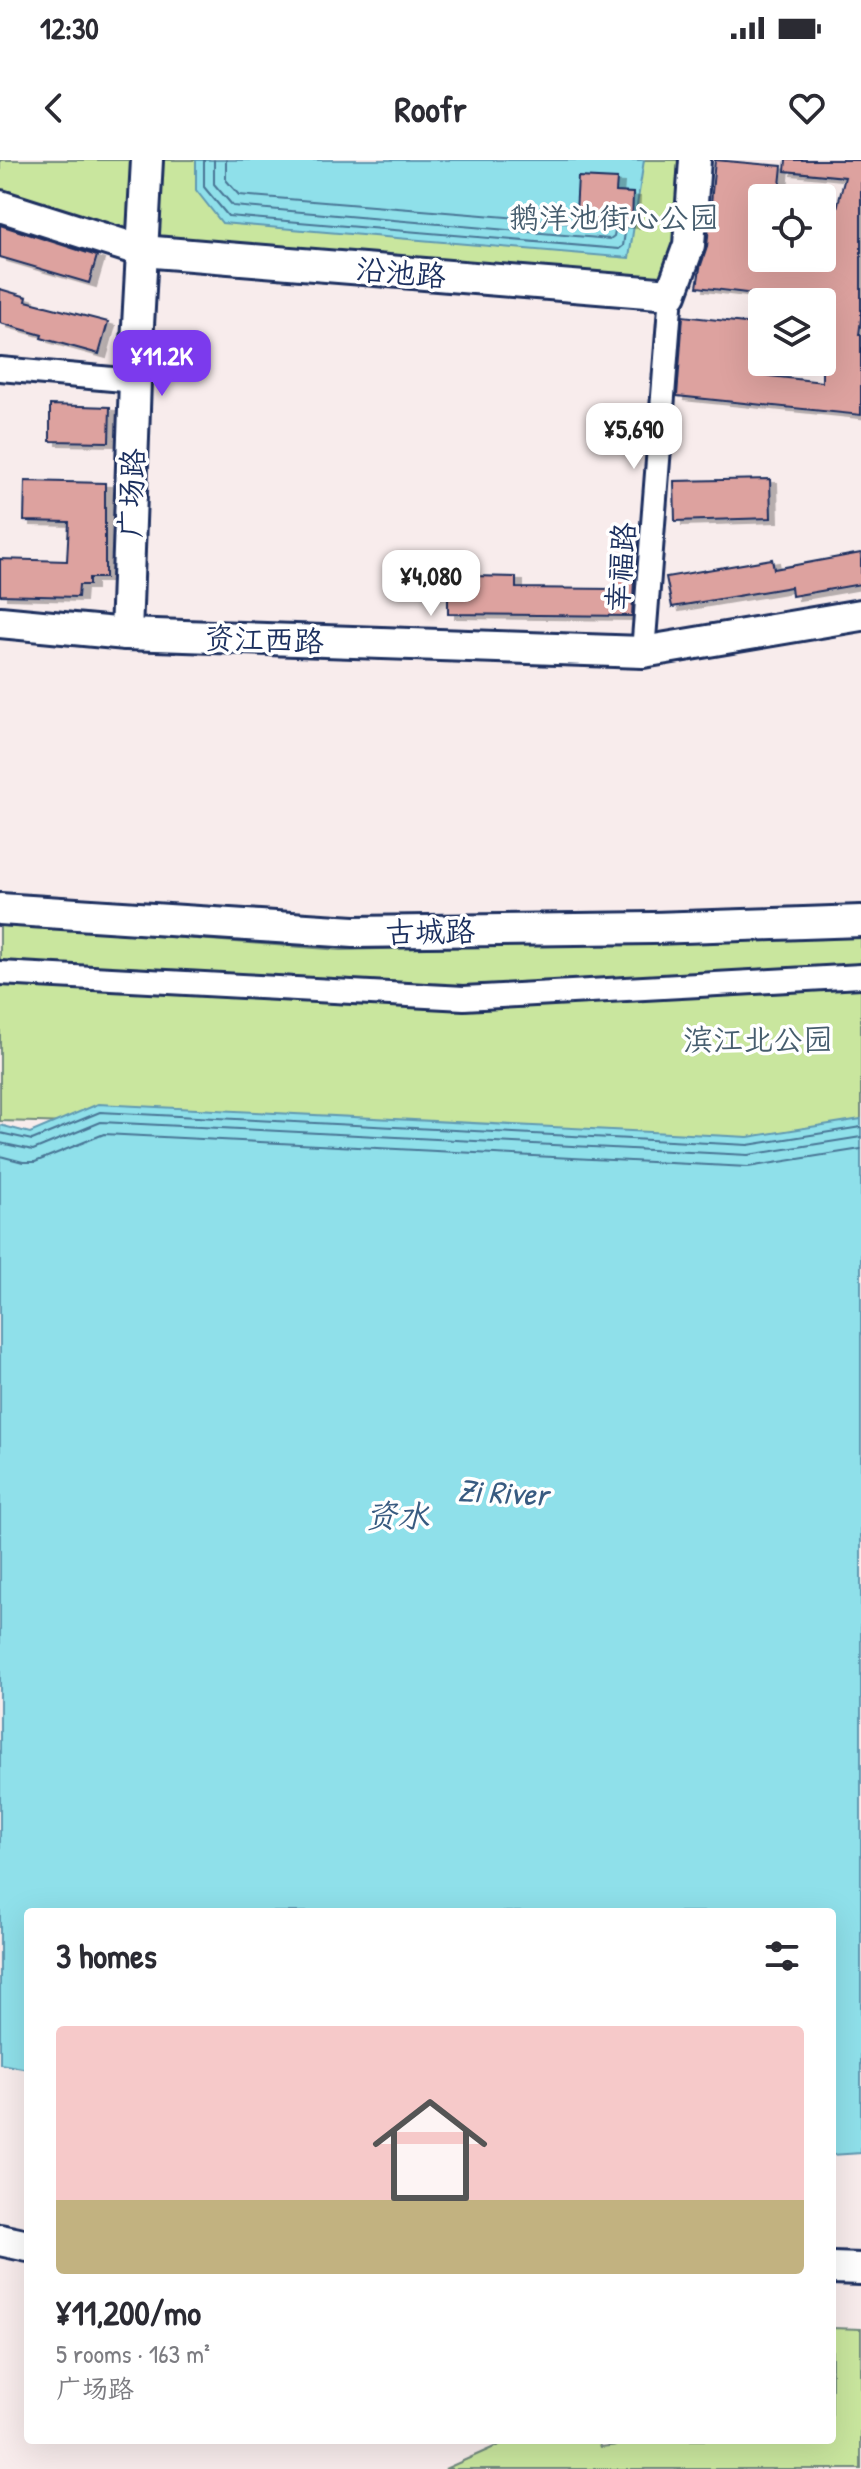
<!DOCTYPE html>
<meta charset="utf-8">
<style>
:root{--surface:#fff;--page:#f7f7f7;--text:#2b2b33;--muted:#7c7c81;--line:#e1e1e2;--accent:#7c3aed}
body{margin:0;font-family:"Patrick Hand","LXGW WenKai TC",sans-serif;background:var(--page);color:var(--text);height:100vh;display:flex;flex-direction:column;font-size:30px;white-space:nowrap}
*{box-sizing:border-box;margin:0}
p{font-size:26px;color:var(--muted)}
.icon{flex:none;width:44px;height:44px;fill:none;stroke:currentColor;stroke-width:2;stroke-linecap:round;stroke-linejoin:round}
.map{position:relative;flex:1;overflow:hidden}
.sheet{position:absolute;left:24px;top:1748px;width:812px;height:536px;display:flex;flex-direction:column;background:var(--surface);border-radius:8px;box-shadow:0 8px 32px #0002}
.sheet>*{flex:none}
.controls{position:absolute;left:748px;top:24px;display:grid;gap:16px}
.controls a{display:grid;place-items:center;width:88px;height:88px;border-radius:8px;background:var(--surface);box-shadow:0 8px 32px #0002;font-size:40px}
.price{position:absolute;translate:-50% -68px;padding:0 18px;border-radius:16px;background:#fff;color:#222;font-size:26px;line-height:52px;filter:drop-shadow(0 2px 4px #0008)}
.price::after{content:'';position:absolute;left:50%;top:48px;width:24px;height:18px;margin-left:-12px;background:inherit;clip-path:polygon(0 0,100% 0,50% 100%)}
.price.on{background:var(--accent);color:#fff}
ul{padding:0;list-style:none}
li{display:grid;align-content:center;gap:16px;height:424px;padding:0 32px}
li+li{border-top:2px solid var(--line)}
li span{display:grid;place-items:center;height:248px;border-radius:8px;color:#555}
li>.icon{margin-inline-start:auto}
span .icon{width:144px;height:144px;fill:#fffc;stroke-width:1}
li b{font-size:34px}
h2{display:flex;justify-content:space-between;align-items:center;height:96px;padding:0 32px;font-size:34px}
.status{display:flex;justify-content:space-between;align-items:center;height:56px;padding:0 40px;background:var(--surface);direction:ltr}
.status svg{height:22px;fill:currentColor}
header{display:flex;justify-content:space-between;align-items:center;height:104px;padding:0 32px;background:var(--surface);font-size:36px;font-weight:700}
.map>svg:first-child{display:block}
.green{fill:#c9e69e;stroke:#728a7e;stroke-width:2}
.water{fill:#8fe0ea;stroke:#6199b2;stroke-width:2}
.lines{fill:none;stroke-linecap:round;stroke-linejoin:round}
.shore{stroke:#497696;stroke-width:2}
.building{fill:#dda29f;stroke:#1b2f5e;stroke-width:2;filter:url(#shadow)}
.street-casing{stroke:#1b2f5e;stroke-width:28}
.secondary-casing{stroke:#1b2f5e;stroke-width:36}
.street{stroke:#fff;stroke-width:22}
.secondary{stroke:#fff;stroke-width:30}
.labels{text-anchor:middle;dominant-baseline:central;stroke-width:7;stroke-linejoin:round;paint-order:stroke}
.park-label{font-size:30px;fill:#465d6e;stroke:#fff}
.street-label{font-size:30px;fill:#1b2f5e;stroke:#fff}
.water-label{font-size:32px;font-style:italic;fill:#385b81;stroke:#fff}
</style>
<div class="status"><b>12:30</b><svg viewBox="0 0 49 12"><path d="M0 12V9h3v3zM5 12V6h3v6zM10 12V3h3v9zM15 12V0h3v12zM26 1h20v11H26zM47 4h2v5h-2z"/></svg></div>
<header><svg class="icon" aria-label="back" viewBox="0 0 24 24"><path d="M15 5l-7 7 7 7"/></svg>Roofr<svg class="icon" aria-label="heart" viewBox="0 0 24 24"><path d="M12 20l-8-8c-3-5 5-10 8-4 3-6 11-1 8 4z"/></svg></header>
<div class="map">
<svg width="861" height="2309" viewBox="0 0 861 2309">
<defs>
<filter id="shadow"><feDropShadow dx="7" dy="4" stdDeviation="0" flood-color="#0004"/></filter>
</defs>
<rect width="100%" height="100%" fill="#f8ecec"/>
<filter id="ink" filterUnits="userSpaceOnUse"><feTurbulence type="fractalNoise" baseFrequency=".0125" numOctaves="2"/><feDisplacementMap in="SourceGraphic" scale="16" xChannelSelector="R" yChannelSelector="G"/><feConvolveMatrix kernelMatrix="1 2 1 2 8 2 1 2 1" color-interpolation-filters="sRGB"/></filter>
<g filter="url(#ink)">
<g class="green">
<path d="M0,0H680L672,119L155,79L0,32Z"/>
<path d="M0,764L341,790L575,784L861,772V974L794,983L0,961Z"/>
<path d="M832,2168L861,2169V2309H445L501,2284V2280H598L601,2287L662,2280H832Z"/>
</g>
<g class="water">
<path d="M196,0H644L629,98L222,63L196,30Z"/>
<path d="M98,944L748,977L861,959V1993L832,1995V1752H28V1909L0,1904V965L30,973Z"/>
</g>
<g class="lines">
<g class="shore">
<path d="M204,0V27L228,56L619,89L623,86L626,66"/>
<path d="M214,0V24L233,46L610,79L614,76L616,65"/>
<path d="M226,0V20L239,35L603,65"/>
<path d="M0,973L32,980L100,952L748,985L861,967"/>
<path d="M0,983L33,990L101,962L748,995L861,977"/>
<path d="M0,996L23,1002H35L104,974L748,1007L861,989"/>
</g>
</g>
<g class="building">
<path d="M715,0L782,6L779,35L762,34V103L825,111L833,72L829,71L834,47L837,48L845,17L785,11L786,0H861V158L859,175H861V255L677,236L683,156L762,165V215L822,222V169L834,170L836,144L697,127L700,108L707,87Z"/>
<path d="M578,17L617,19L616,32L633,33L632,64L592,62V54L576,53Z"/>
<path d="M0,65L97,96L89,123L0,97Z"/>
<path d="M0,129L27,137L26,141L108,162L99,194L41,178L42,175L0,163Z"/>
<path d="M50,245L110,247L109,282L50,281Z"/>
<path d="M770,319L771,358L675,361L674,321Z"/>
<path d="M25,321L105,323V418H89V425H79L78,437L0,435V399L67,401L69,362L24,361Z"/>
<path d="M861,393V424L792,436L791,427L672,447L666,417L772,399L774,409Z"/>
<path d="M614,404H635L632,456L448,454V409H472V416L516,417V428L614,429Z"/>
</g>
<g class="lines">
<g class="street-casing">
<g id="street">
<path d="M0,209L135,221"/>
<path d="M643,492L671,134"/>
<path d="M0,813L464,838L861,816"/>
</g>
</g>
<g class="secondary-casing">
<g id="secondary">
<path d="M0,46L142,91L671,134L689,85L695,0"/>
<path d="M0,462L126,474L643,492L861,455"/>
<path d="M126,474L135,221L147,0"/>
<path d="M0,749L354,772L653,768L861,761"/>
<path d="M0,2080L28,2086"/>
<path d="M832,2108L861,2109"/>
</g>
</g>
<use href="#street" class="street"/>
<use href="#secondary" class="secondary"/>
</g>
</g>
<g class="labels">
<g class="park-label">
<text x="614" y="57">鹅洋池街心公园</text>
<text x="758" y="879">滨江北公园</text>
</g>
<g class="street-label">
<text transform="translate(401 112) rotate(5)">沿池路</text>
<text transform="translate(131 333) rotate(-88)">广场路</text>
<text transform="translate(620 407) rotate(-85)">幸福路</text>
<text transform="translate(264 479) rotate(2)">资江西路</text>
<text transform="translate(430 771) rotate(-1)">古城路</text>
</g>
<g class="water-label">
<text transform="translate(503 1332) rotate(3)">Zi River</text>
<text x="397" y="1355">资水</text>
</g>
</g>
</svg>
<div class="controls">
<a><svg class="icon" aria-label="locate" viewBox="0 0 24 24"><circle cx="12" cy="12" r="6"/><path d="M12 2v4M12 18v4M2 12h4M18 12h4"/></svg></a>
<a><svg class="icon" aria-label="layers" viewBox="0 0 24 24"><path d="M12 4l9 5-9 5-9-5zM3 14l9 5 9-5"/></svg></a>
</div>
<b class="price on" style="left:162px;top:238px">¥11.2K</b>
<b class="price" style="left:634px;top:311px">¥5,690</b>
<b class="price" style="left:431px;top:458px">¥4,080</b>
<section class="sheet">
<h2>3 homes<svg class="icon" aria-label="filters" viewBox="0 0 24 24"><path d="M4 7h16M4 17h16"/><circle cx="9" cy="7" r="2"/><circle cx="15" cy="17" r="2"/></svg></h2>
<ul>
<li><span style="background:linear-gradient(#f6c9c9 70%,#c2b280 0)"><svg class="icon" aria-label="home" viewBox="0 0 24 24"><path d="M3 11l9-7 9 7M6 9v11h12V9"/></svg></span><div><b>¥11,200/mo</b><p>5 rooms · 163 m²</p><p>广场路</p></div></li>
</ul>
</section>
</div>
